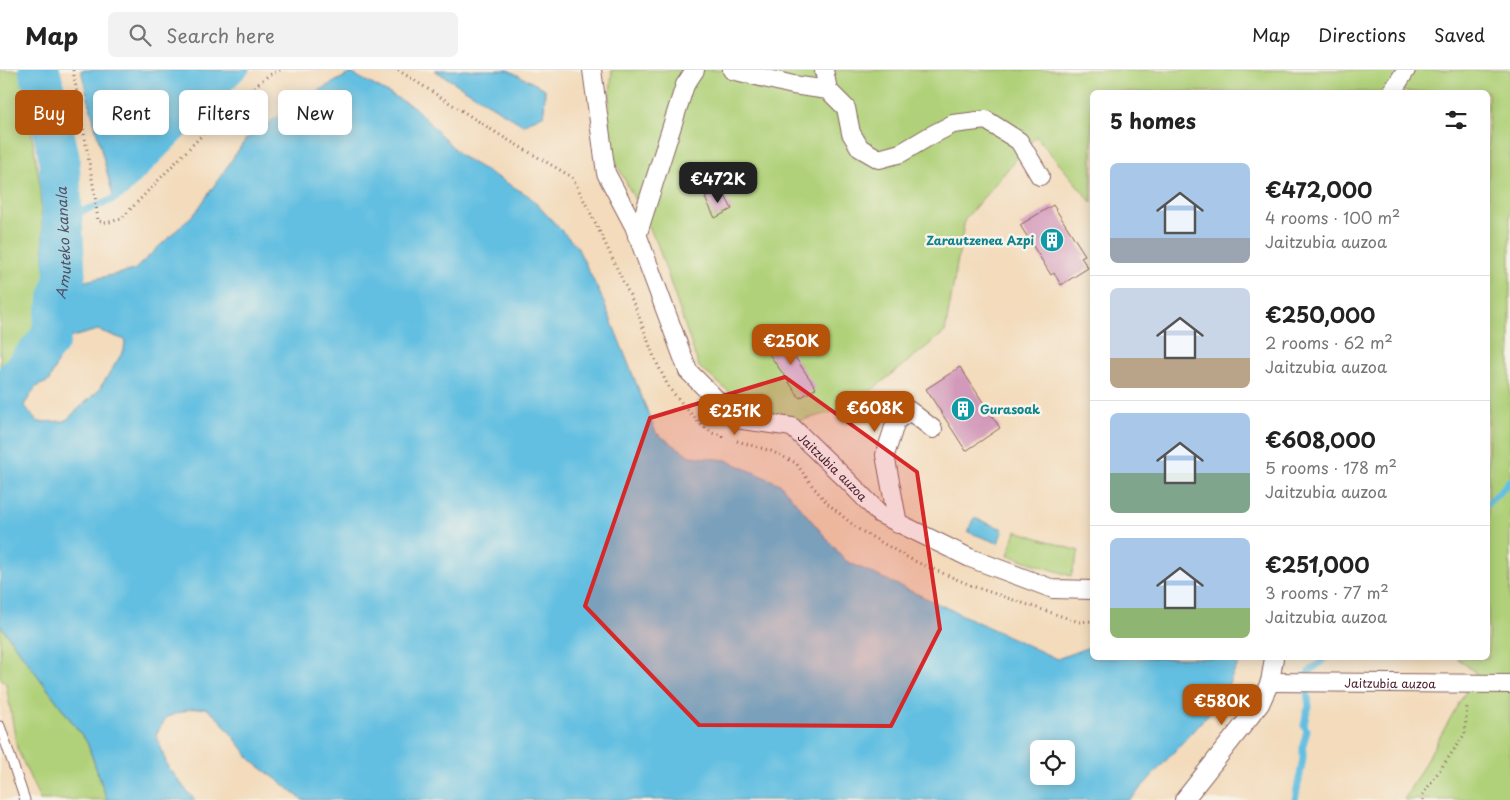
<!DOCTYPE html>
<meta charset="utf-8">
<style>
:root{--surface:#fff;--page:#f2f2f2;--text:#222;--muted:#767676;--line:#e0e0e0;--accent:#b45309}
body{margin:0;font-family:"Playpen Sans",sans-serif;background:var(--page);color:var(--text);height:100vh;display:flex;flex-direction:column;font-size:19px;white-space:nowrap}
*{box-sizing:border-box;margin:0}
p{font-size:16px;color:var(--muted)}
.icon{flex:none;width:28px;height:28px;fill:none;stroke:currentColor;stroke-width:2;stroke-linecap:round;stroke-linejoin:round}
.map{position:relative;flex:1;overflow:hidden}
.drawer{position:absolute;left:1090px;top:20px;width:400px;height:570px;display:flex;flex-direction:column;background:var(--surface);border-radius:8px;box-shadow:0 2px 12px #0003}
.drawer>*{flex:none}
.banner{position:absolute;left:15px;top:20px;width:475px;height:45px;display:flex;gap:10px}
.fabs{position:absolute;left:1030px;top:670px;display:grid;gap:10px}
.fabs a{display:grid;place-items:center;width:45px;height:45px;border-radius:8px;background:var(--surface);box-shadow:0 2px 12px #0003;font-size:25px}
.price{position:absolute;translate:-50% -42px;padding:0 11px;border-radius:10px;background:var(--accent);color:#fff;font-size:16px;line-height:32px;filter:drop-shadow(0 1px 2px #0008)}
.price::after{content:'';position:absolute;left:50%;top:30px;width:15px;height:11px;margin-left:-8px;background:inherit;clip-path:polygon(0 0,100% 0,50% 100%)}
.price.current{background:#222;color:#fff}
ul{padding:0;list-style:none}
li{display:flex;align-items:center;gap:15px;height:125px;padding:0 20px}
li+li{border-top:1px solid var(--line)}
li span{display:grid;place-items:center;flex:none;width:140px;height:100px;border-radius:8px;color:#555}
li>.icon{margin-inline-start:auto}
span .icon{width:60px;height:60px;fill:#fffc;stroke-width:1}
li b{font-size:21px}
h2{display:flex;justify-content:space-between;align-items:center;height:60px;padding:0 20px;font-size:21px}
.tag{padding:0 18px;border-radius:8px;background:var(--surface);box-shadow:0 2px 12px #0003;font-size:18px;line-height:45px}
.tag.current{background:var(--accent);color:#fff}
header{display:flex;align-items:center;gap:30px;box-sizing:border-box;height:70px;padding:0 25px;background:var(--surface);border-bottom:1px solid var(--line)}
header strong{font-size:24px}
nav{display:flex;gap:28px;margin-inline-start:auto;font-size:18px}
.search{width:350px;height:45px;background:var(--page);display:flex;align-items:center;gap:12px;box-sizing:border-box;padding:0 18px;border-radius:8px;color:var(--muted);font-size:19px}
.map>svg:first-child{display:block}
.green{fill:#b0d179;stroke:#7d7852}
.water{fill:#63bfe1;stroke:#566f86;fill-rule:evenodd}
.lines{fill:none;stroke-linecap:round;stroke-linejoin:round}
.stream{stroke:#63bfe1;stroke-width:7}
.river{stroke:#63bfe1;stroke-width:41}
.building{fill:#d399ba}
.lane-casing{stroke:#85615e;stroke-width:11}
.street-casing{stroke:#85615e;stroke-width:20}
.path{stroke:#85615e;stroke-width:3;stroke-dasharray:1 4;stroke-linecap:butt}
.lane{stroke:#fff;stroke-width:9}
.street{stroke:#fff;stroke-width:18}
.marked{fill:#d62828;fill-opacity:0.2;stroke:#d62828;stroke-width:4;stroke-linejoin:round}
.labels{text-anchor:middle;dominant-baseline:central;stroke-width:5;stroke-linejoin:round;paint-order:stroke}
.culture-label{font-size:12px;font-weight:bold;fill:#0d838f;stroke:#f7f3e8;text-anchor:end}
.street-label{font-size:12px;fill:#4a1f2b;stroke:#f7f3e8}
.water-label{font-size:14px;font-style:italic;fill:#524f62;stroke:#f7f3e8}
</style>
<header>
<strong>Map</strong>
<div class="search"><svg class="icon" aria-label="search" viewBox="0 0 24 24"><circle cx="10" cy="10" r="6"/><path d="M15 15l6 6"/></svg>Search here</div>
<nav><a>Map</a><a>Directions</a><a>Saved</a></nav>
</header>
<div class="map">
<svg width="1510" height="730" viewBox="0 0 1510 730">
<rect width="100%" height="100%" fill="#f7f3e8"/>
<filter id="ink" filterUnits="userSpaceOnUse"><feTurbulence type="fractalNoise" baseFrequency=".02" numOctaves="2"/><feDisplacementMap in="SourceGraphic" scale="10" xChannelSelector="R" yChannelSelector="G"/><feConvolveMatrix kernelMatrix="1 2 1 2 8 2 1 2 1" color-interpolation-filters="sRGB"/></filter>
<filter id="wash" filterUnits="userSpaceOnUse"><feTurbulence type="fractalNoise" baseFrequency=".0096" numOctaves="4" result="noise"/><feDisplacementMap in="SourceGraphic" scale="20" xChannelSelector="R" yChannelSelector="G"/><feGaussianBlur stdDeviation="1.12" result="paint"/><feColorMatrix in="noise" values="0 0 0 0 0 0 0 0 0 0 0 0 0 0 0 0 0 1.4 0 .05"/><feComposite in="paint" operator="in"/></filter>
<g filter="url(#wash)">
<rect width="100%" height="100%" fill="#f3dbbc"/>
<g class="green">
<path d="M0,0H21L39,108L46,220L26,278L0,309V45H1L0,39Z"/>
<path d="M612,0H1510V730H1404L1476,603L1457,588H1488V22H1092V133L1036,66L965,149L945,262L849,338L798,351L748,341L732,324L699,297L657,173L606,73Z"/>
<path d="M1016,461L1079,481L1071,506L1008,485Z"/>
<path d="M0,555L87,672L107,730H40L17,678L6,614L0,607Z"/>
</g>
<g class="water">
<path d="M81,0H246L124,123L114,130Z"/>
<path d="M434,0H508L545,19L544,44L523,55Z"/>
<path d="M351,3L414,37L461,86L529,126L577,177L603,230L656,363L690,386L726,390L780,414L846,491L1057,589L1092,576V588H1237L1238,594L1221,630L1130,730H302L283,714L253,692L221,651L206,638L190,639L167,647L156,664L167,695L189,724L196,730H107L87,672L0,555V309L26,278L46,220L134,200L196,142L246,69L299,31ZM98,260L125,270L124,280L98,321L65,351L38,352L24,335L36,317L49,311L68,268ZM1039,679H1066V706H1039Z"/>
<path d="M974,448L1003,459L998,473L968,462Z"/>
</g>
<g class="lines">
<g class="stream">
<path d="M63,146C85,141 105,135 124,123L246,0"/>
<path d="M1488,433L1500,422L1510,410"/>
<path d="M1308,603L1325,588"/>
<path d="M1295,730L1303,689V675L1306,664L1307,660L1304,656L1306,644L1309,637L1307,621"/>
</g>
<path class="river" id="s1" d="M0,328L50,269L65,204L59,87L43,14L39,0"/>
</g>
<g id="blocks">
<g class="building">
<path d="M722,120L732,139L715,148L705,128Z"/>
<path d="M1053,135L1085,185L1081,187L1088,198L1061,215L1054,203L1051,205L1020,155Z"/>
<path d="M790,261L795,269L786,274L816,318L800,328L769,284L776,279L771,271Z"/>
<path d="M960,297L1000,358L966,381L926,319Z"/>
</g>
</g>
</g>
<g filter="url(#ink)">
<use href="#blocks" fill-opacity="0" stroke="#85615e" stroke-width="1"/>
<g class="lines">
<g class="lane-casing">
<path id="lane" d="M0,656L25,730"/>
</g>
<g class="street-casing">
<g id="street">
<path id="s2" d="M592,0L606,103L634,156L688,301L736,349L792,357L848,411L880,444L970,488L1053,519L1092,520"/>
<path d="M732,0L793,15L828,20L846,38L851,63L860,78L879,89L901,83L928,67L953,54L986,50L1019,71L1040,106"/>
<path d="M824,0L828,20"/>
<path d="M1392,22L1406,0"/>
<path d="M637,166L685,15L695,0"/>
<path d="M898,454L885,385L896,351L910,341L933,359"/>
<path id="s3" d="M1270,612L1510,614"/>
<path d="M1184,730L1260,634L1270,612L1274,588"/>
</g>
</g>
<g class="path">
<path d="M73,0L95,126L98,151L106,153L121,149L232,34L269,5L280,0"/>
<path d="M398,0L503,67L572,107L593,148L635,236L654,287L669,318L699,353L712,363L726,368"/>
<path d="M737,371L771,381L796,393L811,414L827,433L858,459L914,491L975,517L1064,547L1079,552L1092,551"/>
<path d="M1423,730V724L1465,664L1467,634"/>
</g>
<use href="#lane" class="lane"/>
<use href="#street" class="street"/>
</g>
</g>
<path class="marked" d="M785,307L917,402L940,559L891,656L699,655L585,536L650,348Z"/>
<defs>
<g id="building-disc" transform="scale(1.25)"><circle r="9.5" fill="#0f9aa8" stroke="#f7f3e8"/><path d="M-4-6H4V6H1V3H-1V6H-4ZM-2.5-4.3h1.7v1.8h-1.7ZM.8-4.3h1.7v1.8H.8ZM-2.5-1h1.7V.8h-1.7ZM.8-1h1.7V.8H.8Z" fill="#fff"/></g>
</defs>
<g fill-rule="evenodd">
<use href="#building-disc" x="1052" y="170"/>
<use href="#building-disc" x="963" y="339"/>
</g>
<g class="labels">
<g class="culture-label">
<text x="1034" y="170">Zarautzenea Azpi</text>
<text x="980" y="339" text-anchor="start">Gurasoak</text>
</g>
<g class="street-label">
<text stroke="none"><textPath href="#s2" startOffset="500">Jaitzubia auzoa</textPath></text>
<text stroke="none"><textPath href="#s3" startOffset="120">Jaitzubia auzoa</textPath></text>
</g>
<g class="water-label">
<text stroke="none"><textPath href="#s1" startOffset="175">Amuteko kanala</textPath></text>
</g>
</g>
</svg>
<div class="fabs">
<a><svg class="icon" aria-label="locate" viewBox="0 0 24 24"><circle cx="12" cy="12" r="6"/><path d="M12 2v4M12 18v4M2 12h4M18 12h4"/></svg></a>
</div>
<b class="price current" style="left:718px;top:134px">€472K</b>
<b class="price" style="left:791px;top:296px">€250K</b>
<b class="price" style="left:875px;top:363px">€608K</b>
<b class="price" style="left:735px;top:366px">€251K</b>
<b class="price" style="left:1222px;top:656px">€580K</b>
<div class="banner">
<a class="tag current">Buy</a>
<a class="tag">Rent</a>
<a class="tag">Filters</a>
<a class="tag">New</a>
</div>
<section class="drawer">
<h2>5 homes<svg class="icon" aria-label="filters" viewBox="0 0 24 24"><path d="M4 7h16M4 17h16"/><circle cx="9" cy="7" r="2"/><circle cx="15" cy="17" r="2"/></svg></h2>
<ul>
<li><span style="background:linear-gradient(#a9c7e8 75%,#9aa5b1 0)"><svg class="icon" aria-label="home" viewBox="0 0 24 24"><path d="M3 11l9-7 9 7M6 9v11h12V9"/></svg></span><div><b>€472,000</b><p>4 rooms · 100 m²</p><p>Jaitzubia auzoa</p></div></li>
<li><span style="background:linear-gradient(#c9d6e8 70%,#b9a48a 0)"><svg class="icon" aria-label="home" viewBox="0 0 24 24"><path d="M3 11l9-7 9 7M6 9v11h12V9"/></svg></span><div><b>€250,000</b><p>2 rooms · 62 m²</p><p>Jaitzubia auzoa</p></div></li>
<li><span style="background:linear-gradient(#a9c7e8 60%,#7fa58c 0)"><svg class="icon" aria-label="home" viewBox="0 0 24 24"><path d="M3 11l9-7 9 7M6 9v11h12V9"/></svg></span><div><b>€608,000</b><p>5 rooms · 178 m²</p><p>Jaitzubia auzoa</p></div></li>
<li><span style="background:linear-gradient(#a9c7e8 70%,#8fb573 0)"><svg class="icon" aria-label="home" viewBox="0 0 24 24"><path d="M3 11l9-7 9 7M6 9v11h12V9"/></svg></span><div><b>€251,000</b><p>3 rooms · 77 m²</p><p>Jaitzubia auzoa</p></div></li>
</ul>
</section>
</div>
